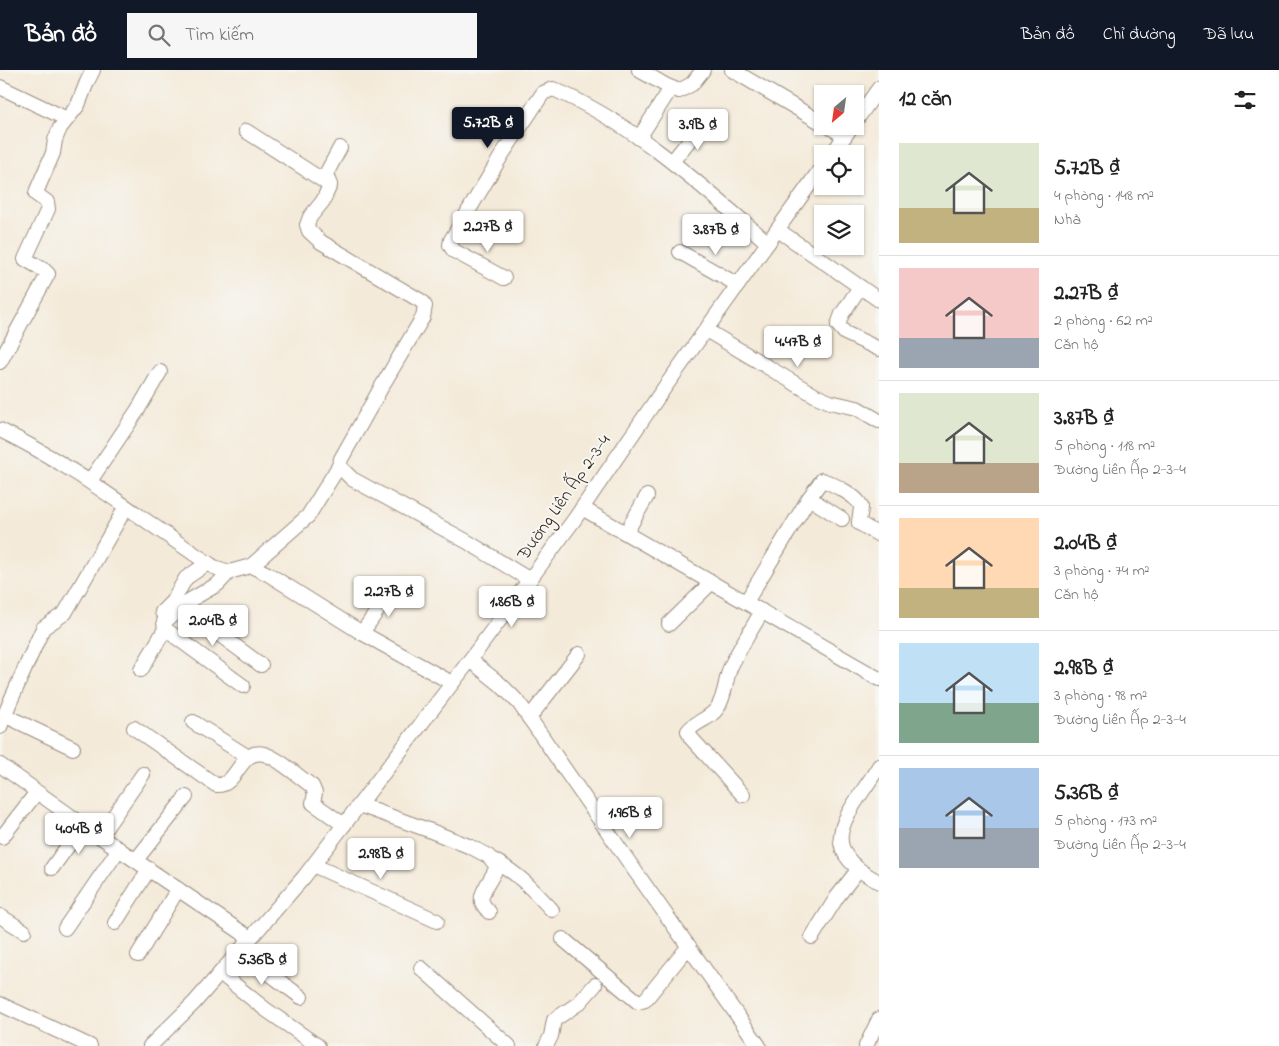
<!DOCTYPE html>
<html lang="vi">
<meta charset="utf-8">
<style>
:root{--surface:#fff;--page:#f6f6f6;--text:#222;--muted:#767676;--line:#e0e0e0;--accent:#111827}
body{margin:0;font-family:"Indie Flower",sans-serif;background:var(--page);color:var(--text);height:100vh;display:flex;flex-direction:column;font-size:19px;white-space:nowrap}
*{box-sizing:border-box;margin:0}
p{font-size:16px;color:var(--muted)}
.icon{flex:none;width:28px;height:28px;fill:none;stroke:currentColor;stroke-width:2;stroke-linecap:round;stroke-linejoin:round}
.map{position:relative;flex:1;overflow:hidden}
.drawer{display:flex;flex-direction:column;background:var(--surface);width:400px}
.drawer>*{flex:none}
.needle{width:32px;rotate:209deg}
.fabs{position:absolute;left:814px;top:15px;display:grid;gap:10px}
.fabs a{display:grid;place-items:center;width:50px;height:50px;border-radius:0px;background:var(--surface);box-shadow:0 1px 4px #0004;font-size:25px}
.price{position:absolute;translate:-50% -42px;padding:0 11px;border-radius:5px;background:#fff;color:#222;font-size:16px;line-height:32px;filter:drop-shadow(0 1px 2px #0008)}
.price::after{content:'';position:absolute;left:50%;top:30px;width:15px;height:11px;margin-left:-8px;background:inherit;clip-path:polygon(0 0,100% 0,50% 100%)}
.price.selected{background:var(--accent);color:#fff}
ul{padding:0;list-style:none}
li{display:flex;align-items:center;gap:15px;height:125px;padding:0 20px}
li+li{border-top:1px solid var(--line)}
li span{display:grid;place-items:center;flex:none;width:140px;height:100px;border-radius:0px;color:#555}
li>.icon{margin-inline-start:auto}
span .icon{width:60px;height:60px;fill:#fffc;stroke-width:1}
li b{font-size:21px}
h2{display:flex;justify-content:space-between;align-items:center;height:60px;padding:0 20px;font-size:21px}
header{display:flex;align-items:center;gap:30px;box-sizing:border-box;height:70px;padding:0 25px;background:var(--accent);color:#fff}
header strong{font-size:24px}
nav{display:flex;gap:28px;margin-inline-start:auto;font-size:18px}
.search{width:350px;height:45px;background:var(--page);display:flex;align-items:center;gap:12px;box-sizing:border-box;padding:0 18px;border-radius:0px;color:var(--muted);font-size:19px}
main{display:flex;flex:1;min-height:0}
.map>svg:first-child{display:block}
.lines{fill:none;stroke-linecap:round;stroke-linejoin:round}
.minor-casing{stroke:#988a7c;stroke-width:16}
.minor{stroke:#fff;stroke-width:14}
.labels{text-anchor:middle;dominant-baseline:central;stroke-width:4;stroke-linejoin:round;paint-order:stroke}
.street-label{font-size:18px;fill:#3b2a1e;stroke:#f6f6f2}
</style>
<header>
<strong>Bản đồ</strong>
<div class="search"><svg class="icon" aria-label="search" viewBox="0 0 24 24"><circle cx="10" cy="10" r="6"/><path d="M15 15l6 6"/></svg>Tìm kiếm</div>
<nav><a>Bản đồ</a><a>Chỉ đường</a><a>Đã lưu</a></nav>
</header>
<main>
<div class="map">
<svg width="879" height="976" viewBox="0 0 879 976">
<rect width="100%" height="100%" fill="#f6f6f2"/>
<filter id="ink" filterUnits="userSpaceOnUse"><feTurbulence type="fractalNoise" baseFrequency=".02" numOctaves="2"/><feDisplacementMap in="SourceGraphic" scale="10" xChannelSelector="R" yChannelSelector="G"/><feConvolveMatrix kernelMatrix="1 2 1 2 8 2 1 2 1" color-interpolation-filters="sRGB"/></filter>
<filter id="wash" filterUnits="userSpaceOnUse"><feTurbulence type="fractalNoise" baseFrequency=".0096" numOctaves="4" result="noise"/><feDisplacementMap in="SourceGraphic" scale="20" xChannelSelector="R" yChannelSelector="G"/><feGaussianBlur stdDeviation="1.12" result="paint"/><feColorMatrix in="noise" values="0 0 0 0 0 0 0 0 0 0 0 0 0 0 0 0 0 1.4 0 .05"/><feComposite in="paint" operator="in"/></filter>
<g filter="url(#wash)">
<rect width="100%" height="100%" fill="#f4ead9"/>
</g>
<g filter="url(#ink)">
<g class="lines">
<g class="minor-casing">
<g id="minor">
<path d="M639,0L667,16L679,21L692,14L703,0"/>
<path d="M732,0L822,53"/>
<path d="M0,17L67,49"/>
<path d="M855,52L879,18"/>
<path d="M828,56L845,66"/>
<path d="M246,61L330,115"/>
<path d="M639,68L671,18"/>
<path d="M832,84L852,56"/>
<path d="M672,92L703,53"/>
<path d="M778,160L879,230"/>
<path d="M680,182L738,215"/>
<path d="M504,208L454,181L450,175L451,170L503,83L543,23L553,19C635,54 702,116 768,173"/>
<path d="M860,217L842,244L838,255L845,263L879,279"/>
<path d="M706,260L816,326L830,332L857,338L879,351"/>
<path d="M0,292L48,204L44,200L25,189L48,139L47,132L36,124L37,120L53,83L55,70L60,58L78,35L87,12L93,0"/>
<path d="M0,360C77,397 143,451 214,497L229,502L251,496L268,504L362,563L452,613"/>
<path d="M339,396L352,409L466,471L530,510"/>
<path d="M90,411L137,341L160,302"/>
<path d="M809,428L842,449"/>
<path d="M582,438L879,609"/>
<path d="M626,463L647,426"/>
<path d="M251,496L308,446L339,396L341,389L382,316L423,247L425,236L421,231L321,172L309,161L307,155L310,147L323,131L330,115L326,104L340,78"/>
<path d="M746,532L809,428L822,410C831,413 860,427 861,437C861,442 859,447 859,453L879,465"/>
<path d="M182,537L261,595"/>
<path d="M162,542L172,532L186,508L208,493"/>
<path d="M669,554L712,512"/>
<path d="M165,559L243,616"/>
<path d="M362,563L393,518"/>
<path d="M470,590L500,614L519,633L635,801L759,976"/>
<path d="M141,600L165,559L164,552L192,529L218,514L229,502"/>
<path d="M4,645L73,678"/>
<path d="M529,648L579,584"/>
<path d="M193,652L248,687"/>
<path d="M0,657L10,632L43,558L65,543L126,437"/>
<path d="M134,658L216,715C238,717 239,678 264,684C277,687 300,708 312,716L315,723L313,733L344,755"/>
<path d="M0,695L31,717"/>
<path d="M879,696C851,743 809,776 879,812"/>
<path d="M743,725L691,668L688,661C695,651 710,650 718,637C726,624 725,609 731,596C740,577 752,559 762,541"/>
<path d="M359,735L431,761L471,777L488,786L497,796C494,806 479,823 482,832C483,836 487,839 489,842"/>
<path d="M100,766L143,704"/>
<path d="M2,767L37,722L83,755L250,868"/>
<path d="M136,790L186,727"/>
<path d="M493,790C517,802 534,821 552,840"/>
<path d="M313,795L437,851"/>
<path d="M52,798L83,755"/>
<path d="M0,846L24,861"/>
<path d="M115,853L149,799"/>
<path d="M65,858L119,779"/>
<path d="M812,867L837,827L858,800"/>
<path d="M563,869L638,932L645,930L689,876"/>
<path d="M239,881L301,927"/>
<path d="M138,885L178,819"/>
<path d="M421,898L509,976"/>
<path d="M220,903L265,939L318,976"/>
<path d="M0,934L90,976"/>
<path d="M150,976L194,933L304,807L470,590L574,450L660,324L822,97"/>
<path d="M546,976L551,966L554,950L579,933L595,915"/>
<path d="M866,976L879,949"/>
</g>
</g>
<use href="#minor" class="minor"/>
</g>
</g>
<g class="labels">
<g class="street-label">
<text transform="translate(565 428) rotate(-55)">Đường Liên Ấp 2-3-4</text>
</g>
</g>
</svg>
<div class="fabs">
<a><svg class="needle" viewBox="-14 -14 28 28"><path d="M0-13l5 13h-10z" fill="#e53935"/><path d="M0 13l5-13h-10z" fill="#767676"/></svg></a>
<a><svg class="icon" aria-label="locate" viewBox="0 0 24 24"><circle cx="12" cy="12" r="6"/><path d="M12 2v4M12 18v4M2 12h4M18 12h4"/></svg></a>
<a><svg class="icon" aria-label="layers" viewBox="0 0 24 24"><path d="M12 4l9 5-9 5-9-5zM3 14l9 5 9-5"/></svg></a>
</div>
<b class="price selected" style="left:488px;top:79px">5.72B ₫</b>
<b class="price" style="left:698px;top:81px">3.9B ₫</b>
<b class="price" style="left:488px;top:183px">2.27B ₫</b>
<b class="price" style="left:716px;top:186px">3.87B ₫</b>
<b class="price" style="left:798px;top:298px">4.47B ₫</b>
<b class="price" style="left:389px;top:548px">2.27B ₫</b>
<b class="price" style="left:512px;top:558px">1.86B ₫</b>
<b class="price" style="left:213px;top:577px">2.04B ₫</b>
<b class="price" style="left:630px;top:769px">1.96B ₫</b>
<b class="price" style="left:79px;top:785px">4.04B ₫</b>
<b class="price" style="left:381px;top:810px">2.98B ₫</b>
<b class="price" style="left:262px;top:916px">5.36B ₫</b>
</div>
<section class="drawer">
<h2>12 căn<svg class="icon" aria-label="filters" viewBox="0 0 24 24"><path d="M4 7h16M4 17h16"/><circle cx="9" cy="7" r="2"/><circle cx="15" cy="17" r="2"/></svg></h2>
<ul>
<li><span style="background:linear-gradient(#dfe7d0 65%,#c2b280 0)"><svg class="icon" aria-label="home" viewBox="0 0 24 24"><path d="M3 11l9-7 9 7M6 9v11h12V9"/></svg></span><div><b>5.72B ₫</b><p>4 phòng · 148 m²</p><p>Nhà</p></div></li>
<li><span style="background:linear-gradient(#f6c9c9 70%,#9aa5b1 0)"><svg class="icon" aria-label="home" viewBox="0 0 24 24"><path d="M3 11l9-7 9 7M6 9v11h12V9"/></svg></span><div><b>2.27B ₫</b><p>2 phòng · 62 m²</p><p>Căn hộ</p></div></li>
<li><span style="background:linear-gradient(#dfe7d0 70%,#b9a48a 0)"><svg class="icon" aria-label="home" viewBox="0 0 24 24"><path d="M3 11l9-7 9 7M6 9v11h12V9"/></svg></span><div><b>3.87B ₫</b><p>5 phòng · 118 m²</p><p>Đường Liên Ấp 2-3-4</p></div></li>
<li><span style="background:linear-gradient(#ffd9b3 70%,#c2b280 0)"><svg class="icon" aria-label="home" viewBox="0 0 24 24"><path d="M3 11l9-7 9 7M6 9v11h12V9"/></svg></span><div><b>2.04B ₫</b><p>3 phòng · 74 m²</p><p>Căn hộ</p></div></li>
<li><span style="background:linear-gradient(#bfe0f5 60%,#7fa58c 0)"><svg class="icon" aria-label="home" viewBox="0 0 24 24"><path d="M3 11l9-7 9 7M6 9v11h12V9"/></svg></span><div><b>2.98B ₫</b><p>3 phòng · 98 m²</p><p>Đường Liên Ấp 2-3-4</p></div></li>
<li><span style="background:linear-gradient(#a9c7e8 60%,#9aa5b1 0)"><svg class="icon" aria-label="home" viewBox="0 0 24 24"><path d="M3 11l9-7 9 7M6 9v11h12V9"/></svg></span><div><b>5.36B ₫</b><p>5 phòng · 173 m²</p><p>Đường Liên Ấp 2-3-4</p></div></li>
</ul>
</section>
</main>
